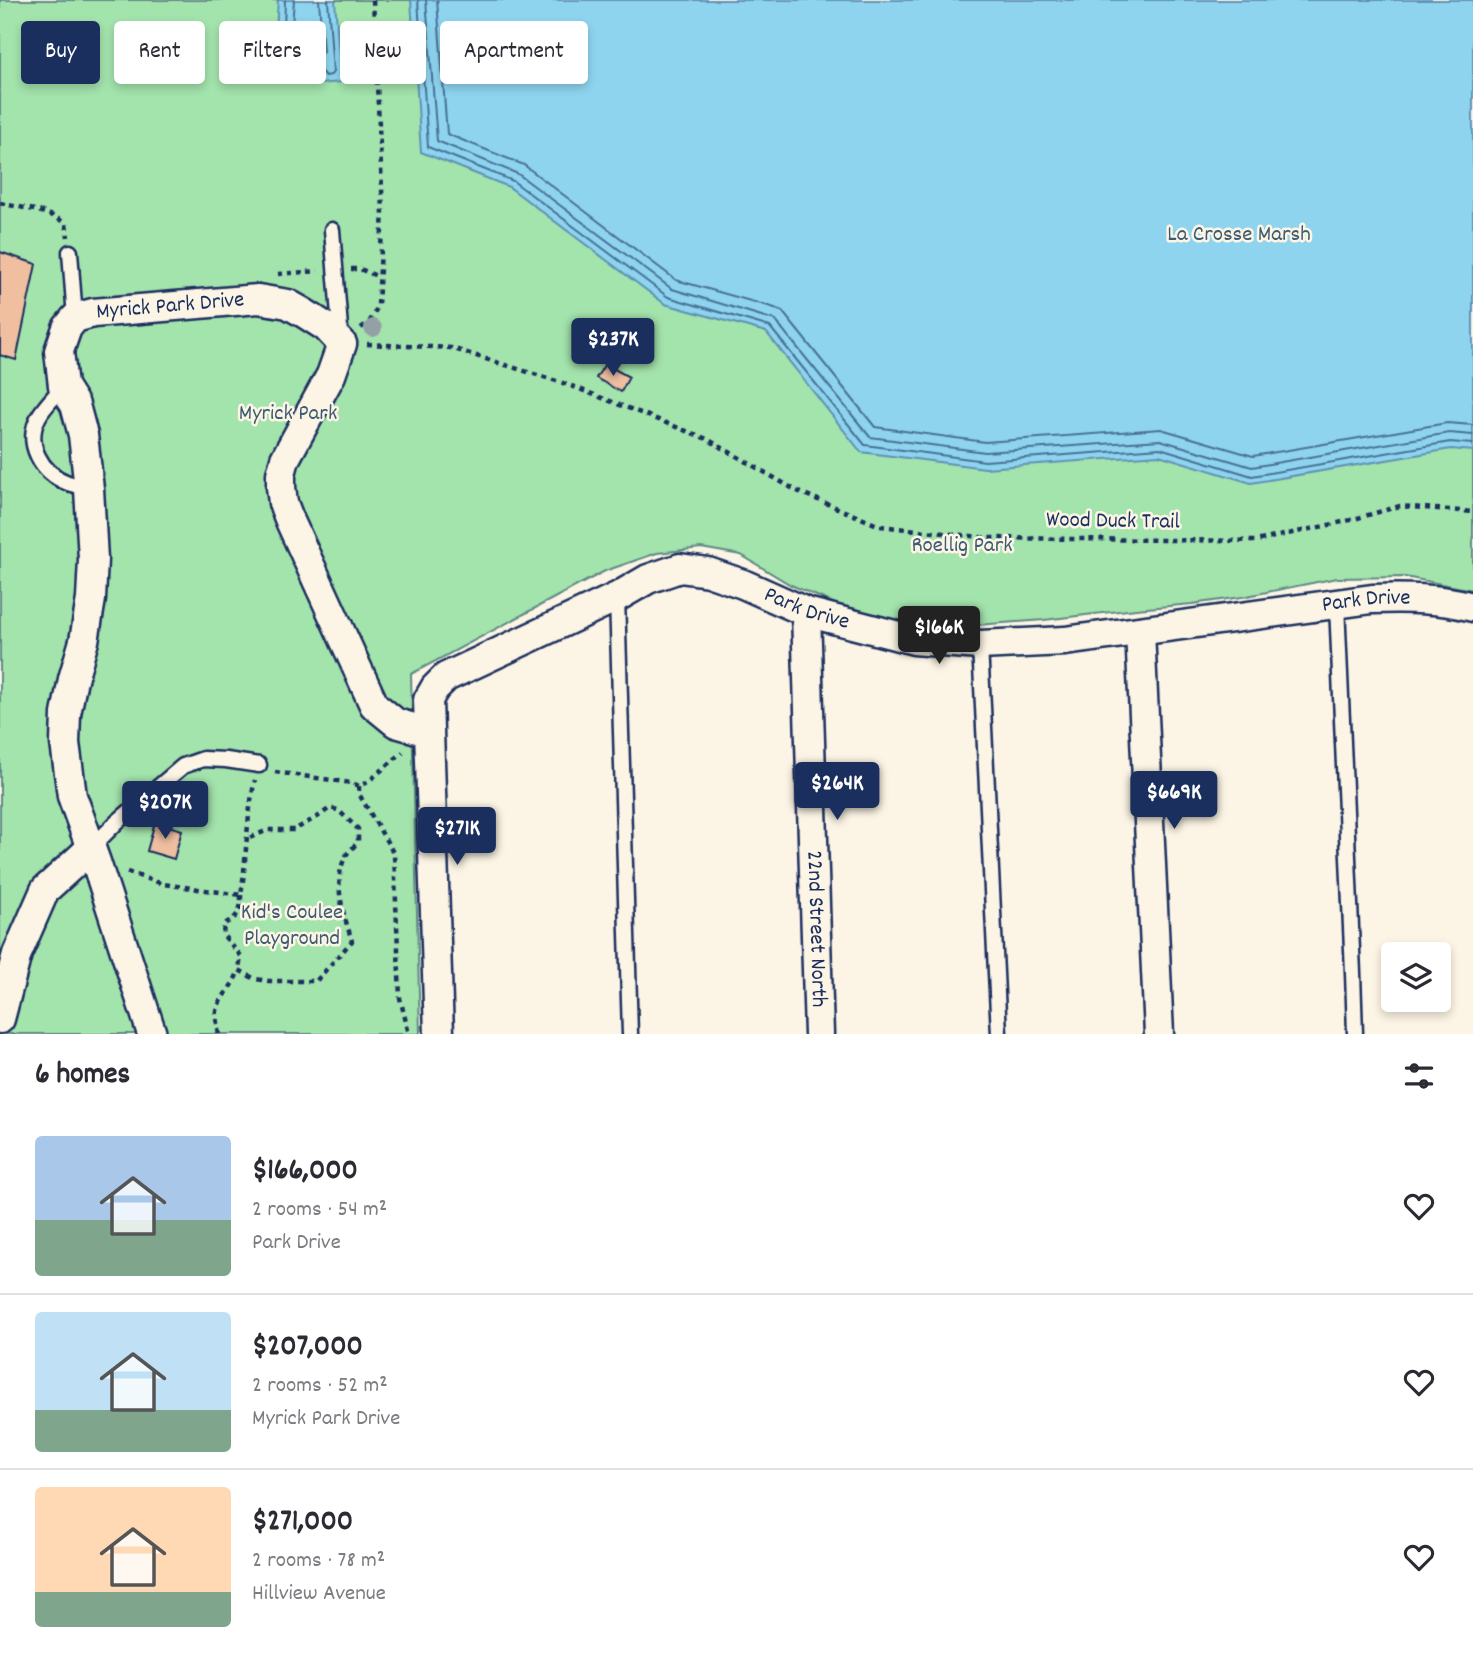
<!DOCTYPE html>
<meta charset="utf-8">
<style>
:root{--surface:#fff;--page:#f7f7f7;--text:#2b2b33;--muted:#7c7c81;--line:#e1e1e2;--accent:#1b2f5e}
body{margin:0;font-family:Dekko,sans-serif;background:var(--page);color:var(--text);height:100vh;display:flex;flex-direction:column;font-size:26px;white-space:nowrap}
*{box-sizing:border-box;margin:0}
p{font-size:23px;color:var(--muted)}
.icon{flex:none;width:38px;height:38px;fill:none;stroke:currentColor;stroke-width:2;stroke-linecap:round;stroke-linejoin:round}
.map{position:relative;height:1034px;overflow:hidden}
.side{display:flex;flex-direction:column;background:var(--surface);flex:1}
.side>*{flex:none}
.hud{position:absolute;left:21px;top:21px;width:700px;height:63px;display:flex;gap:14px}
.tools{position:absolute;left:1381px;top:942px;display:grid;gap:14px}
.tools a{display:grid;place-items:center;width:70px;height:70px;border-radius:7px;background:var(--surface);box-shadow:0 4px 10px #0003;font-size:35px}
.price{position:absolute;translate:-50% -60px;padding:0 16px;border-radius:7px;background:var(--accent);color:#fff;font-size:23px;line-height:46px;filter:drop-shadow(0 2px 4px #0008)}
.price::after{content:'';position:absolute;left:50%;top:42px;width:21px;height:16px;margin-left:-10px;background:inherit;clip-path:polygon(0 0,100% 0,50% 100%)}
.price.current{background:#222;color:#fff}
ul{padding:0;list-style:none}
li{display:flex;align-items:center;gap:21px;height:175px;padding:0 35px}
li+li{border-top:2px solid var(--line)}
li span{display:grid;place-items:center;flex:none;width:196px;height:140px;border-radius:7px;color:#555}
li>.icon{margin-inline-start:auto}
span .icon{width:84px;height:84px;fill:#fffc;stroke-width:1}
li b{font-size:30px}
h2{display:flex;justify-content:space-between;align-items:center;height:84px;padding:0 35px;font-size:30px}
.pill{padding:0 24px;border-radius:7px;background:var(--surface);box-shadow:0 4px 10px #0003;font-size:24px;line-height:63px}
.pill.current{background:var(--accent);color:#fff}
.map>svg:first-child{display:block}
.green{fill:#a3e3ac;stroke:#5f8985;stroke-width:2}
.water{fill:#8ed4ef;stroke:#6092b5;stroke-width:2}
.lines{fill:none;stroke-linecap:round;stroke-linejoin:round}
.shore{stroke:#497198;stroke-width:2}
.building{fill:#efbfa0;stroke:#1b2f5e;stroke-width:2}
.lane-casing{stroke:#1b2f5e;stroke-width:19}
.street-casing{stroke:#1b2f5e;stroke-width:33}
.path{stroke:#1b2f5e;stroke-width:4.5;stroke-dasharray:5 5;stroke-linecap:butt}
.lane{stroke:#fcf5e5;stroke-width:14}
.street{stroke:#fcf5e5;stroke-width:28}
.tree{fill:#93a1a6}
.labels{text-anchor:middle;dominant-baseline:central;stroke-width:5;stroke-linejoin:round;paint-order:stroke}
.park-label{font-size:23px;fill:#3d5c72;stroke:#fcf5e5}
.street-label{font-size:23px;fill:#1b2f5e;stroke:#fcf5e5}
</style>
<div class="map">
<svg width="1473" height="1034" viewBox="0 0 1473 1034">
<rect width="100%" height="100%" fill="#fcf5e5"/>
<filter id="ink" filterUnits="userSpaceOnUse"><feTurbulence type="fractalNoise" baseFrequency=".0143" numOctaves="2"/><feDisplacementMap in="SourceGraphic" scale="14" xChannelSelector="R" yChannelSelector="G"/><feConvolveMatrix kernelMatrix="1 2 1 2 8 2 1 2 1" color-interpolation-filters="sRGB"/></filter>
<g filter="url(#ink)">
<path class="green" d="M0,0H1473V590L1405,577L1337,578L1242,597L1192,604L1136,609L1044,620L964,626L887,619L838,605L791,585L741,555L701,548L657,553L605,571L411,674L420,1034H0Z"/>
<g class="water">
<path d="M278,0H335L341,82L320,84L276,30Z"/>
<path d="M411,0H1473V451L1451,449L1251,483L1159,455L985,468L861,452L766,332L665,304L509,187L421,152Z"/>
</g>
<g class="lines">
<g class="shore">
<path d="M285,0L284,28L325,76L331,75L333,72L328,0"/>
<path d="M294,0L292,25L319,55L323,52L319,0"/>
<path d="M418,0L428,147L513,181L668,297L770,327L865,445L985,461L1160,448L1252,476L1450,442L1473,444"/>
<path d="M426,0L437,141L518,174L672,289L775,320L870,437L985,452L1160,440L1252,467L1449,433L1473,435"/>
<path d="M437,0L447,134L524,165L676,280L772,307L782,311L875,427L985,442L1161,429L1253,456L1447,423L1473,425"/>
</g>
</g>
<g class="building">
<path d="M0,252L36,264L16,360L0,355V357Z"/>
<path d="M605,364L629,377L621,392L596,378Z"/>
<path d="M155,822L182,830L174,859L147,851Z"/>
</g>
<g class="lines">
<g class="lane-casing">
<g id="lane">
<path d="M332,230L341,340"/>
<path d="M70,252L75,318"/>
<path d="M63,386C56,395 43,408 39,416C24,443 41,473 68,483C75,485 82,487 89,489"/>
<path d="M617,597L630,1034"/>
<path d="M1337,605L1353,973L1355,1034"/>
<path d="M980,645L999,1034"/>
<path d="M91,848L117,822L183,766L203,759L226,760L259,765"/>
</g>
</g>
<g class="street-casing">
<g id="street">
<path id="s1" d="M806,612L819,1034"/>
<path d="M1140,631L1159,1034"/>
<path d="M0,1019L17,954L45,890L91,848"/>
<path id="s2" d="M152,1034L96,862L72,796L65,743L66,714L73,679L84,641L91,599L93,559L89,489L83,435L75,405L63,386L59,351L67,328L75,318L93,313L258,299L288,304L304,313L326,327L342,344L331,375L285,459L281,474V487L283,503L290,521L374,705L396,723L428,732"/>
<path id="s3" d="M439,1034L428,700L435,688L446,677L617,597L648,579L680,568L708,572L743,584L806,612L856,625L914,640L980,645L1065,641L1372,599C1407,598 1439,598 1473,607"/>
</g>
</g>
<g class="path">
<path d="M0,203C24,209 47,209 66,224L68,237"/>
<path d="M351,269H360L379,277"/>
<path d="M278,274L318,271"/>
<path d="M361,328L370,321L378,306L383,210L373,0"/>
<path d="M367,344L451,348L569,385L707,439L797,491L880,526L989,538L1256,541L1347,521L1400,506L1473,512"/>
<path d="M275,772L352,783L359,786L368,782L403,752"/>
<path d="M359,786V794L394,854L400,998L409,1034"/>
<path d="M127,872L163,884L241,895C247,857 246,818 255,780"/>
<path d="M241,895C241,911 239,917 224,924L223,935L241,956L239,970L255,979L269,981H316L352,941C344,915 331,880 347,854C350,850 355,846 358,841V829L338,810L330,808L319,816L294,830H268L247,839"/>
<path d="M219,1034C210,997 228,1000 239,970"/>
</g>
<use href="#lane" class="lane"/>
<use href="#street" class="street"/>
</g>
<circle class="tree" cx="373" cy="328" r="9"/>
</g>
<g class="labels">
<g class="park-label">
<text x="1239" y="235">La Crosse Marsh</text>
<text x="288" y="414">Myrick Park</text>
<text x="962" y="546">Roellig Park</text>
<text x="292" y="913">Kid's Coulee<tspan x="292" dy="26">Playground</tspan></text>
</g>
<g class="street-label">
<text stroke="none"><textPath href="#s2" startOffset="838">Myrick Park Drive</textPath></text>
<text transform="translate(1113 522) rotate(1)">Wood Duck Trail</text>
<text stroke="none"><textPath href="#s3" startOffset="1323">Park Drive</textPath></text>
<text stroke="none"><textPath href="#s3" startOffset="756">Park Drive</textPath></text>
<text stroke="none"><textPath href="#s1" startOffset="317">22nd Street North</textPath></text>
</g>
</g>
</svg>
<div class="tools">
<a><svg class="icon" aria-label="layers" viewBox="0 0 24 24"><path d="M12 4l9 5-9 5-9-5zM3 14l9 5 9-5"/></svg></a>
</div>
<b class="price" style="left:613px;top:378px">$237K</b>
<b class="price current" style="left:939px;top:666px">$166K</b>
<b class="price" style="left:837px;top:822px">$264K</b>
<b class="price" style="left:1174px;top:831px">$669K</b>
<b class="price" style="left:165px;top:841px">$207K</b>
<b class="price" style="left:457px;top:867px">$271K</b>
<div class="hud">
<a class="pill current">Buy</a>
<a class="pill">Rent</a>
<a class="pill">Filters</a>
<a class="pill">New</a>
<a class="pill">Apartment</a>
</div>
</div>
<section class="side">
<h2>6 homes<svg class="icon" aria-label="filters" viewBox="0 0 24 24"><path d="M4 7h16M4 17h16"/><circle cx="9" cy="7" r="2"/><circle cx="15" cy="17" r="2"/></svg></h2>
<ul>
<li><span style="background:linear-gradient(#a9c7e8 60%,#7fa58c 0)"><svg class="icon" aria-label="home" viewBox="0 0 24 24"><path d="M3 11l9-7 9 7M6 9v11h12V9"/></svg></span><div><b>$166,000</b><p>2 rooms · 54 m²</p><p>Park Drive</p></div><svg class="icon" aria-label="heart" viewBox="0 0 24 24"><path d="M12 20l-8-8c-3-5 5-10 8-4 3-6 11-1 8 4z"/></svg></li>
<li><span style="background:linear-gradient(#bfe0f5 70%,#7fa58c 0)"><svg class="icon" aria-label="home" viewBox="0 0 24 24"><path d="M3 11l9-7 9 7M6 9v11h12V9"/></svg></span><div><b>$207,000</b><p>2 rooms · 52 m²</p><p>Myrick Park Drive</p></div><svg class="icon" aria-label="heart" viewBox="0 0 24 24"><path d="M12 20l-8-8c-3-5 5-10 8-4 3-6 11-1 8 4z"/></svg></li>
<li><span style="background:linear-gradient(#ffd9b3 75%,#7fa58c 0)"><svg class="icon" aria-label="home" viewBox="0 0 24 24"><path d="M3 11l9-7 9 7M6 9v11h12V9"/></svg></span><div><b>$271,000</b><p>2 rooms · 78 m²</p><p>Hillview Avenue</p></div><svg class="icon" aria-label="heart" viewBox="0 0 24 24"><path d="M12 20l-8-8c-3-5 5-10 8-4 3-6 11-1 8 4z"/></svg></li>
</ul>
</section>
